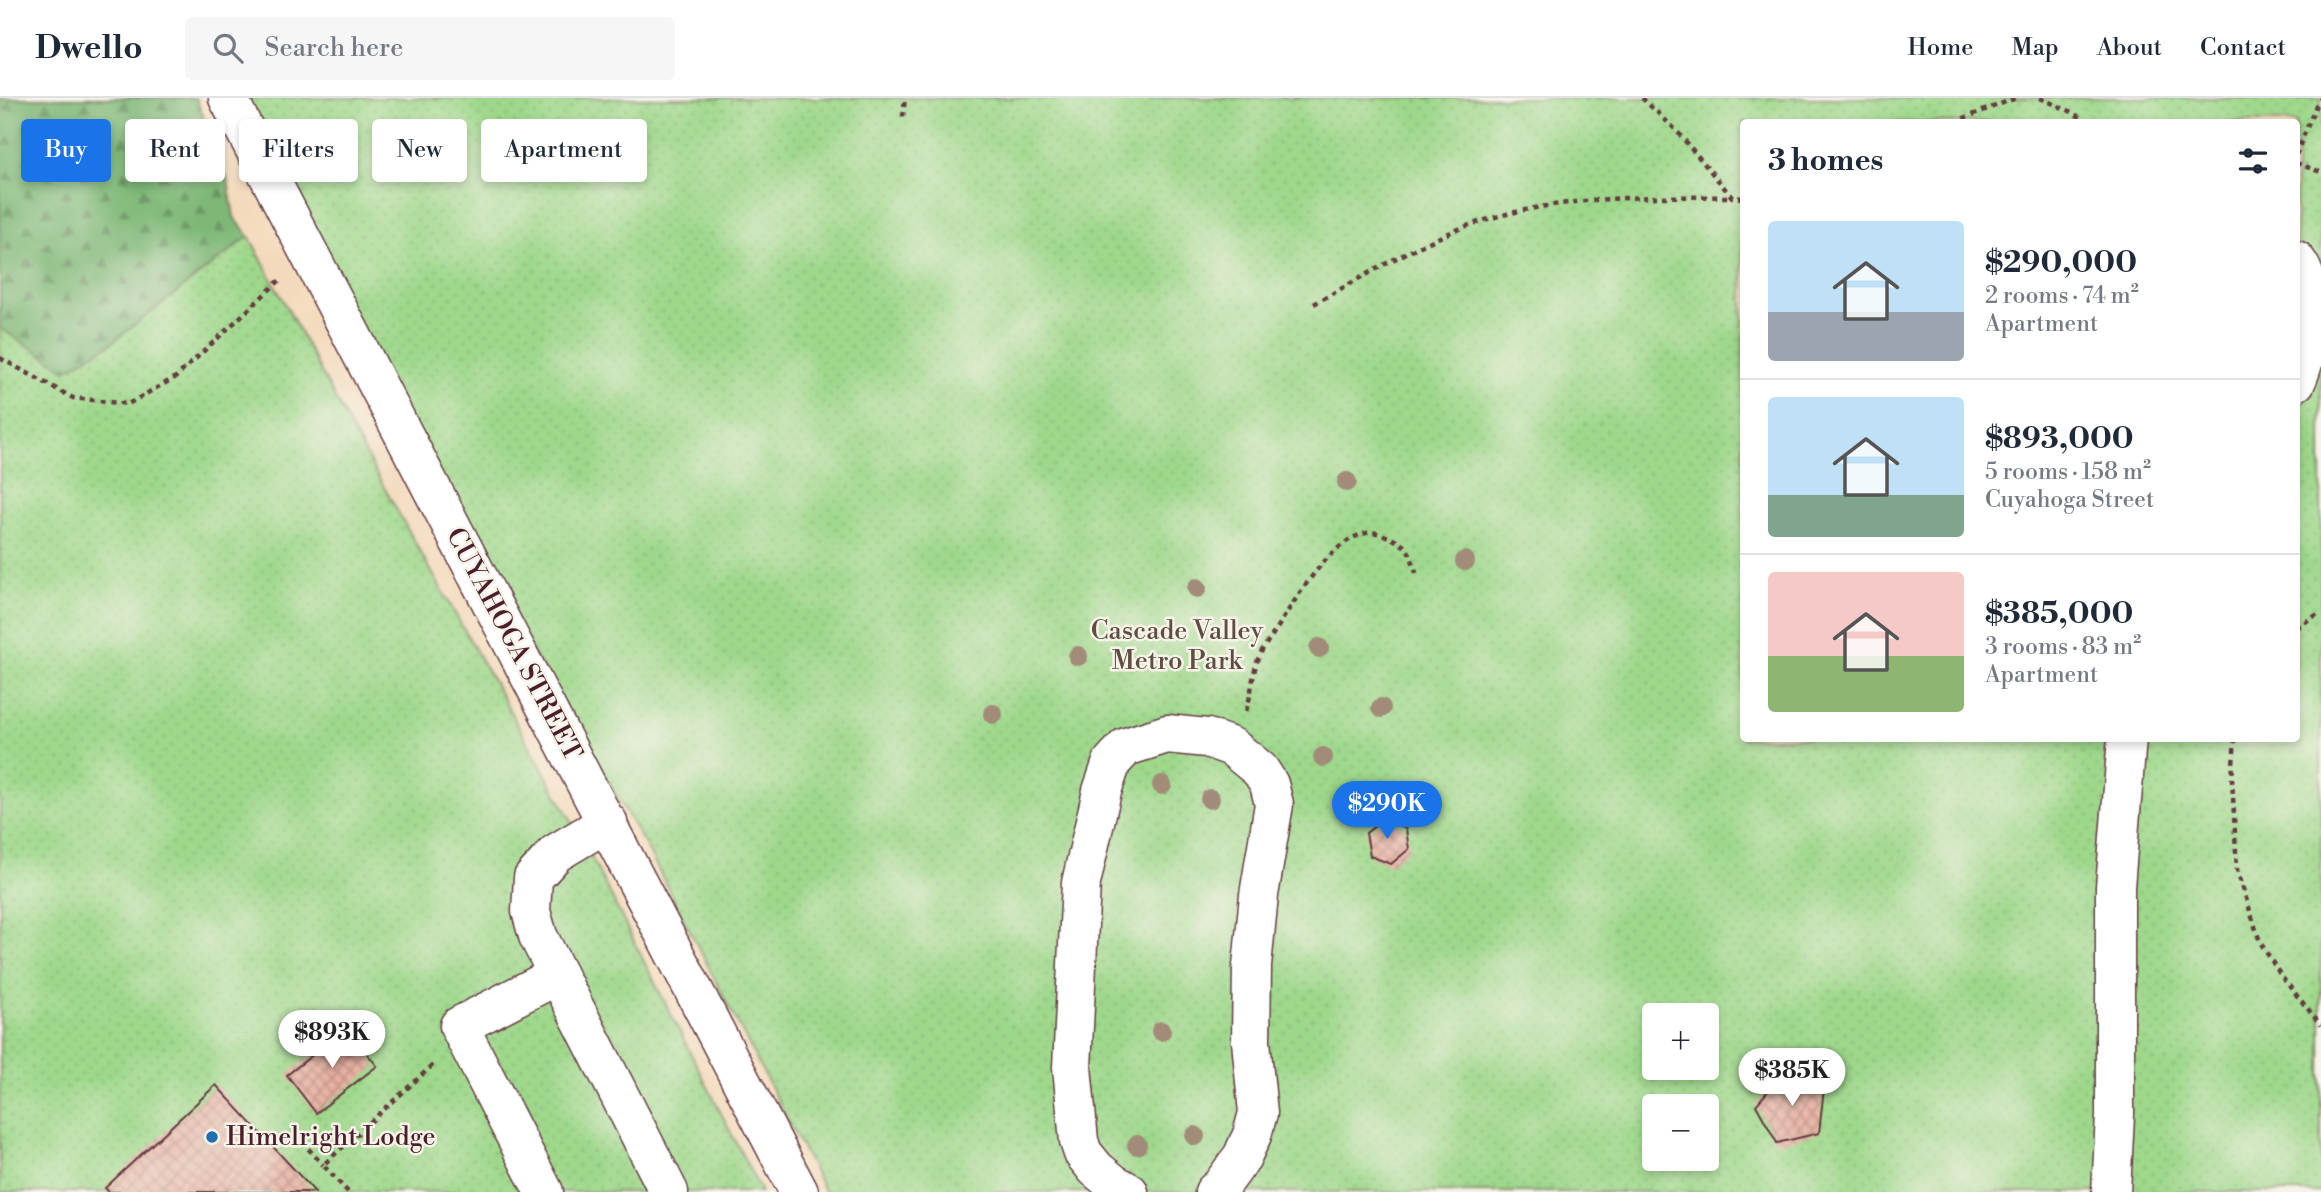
<!DOCTYPE html>
<meta charset="utf-8">
<style>
:root{--surface:#fff;--page:#f6f6f7;--text:#1f2937;--muted:#747a83;--line:#e0e1e3;--accent:#1a73e8}
body{margin:0;font-family:"Libre Bodoni",serif;background:var(--page);color:var(--text);height:100vh;display:flex;flex-direction:column;font-size:26px;white-space:nowrap}
*{box-sizing:border-box;margin:0}
p{font-size:23px;color:var(--muted)}
.icon{flex:none;width:38px;height:38px;fill:none;stroke:currentColor;stroke-width:2;stroke-linecap:round;stroke-linejoin:round}
.map{position:relative;flex:1;overflow:hidden}
.sheet{position:absolute;left:1740px;top:21px;width:560px;height:623px;display:flex;flex-direction:column;background:var(--surface);border-radius:7px;box-shadow:0 4px 10px #0003}
.sheet>*{flex:none}
.hud{position:absolute;left:21px;top:21px;width:665px;height:63px;display:flex;gap:14px}
.tools{position:absolute;left:1642px;top:905px;display:grid;gap:14px}
.tools a{display:grid;place-items:center;width:77px;height:77px;border-radius:7px;background:var(--surface);box-shadow:0 4px 10px #0003;font-size:35px}
.price{position:absolute;translate:-50% -60px;padding:0 16px;border-radius:24px;background:#fff;color:#222;font-size:23px;line-height:46px;filter:drop-shadow(0 2px 4px #0008)}
.price::after{content:'';position:absolute;left:50%;top:42px;width:21px;height:16px;margin-left:-10px;background:inherit;clip-path:polygon(0 0,100% 0,50% 100%)}
.price.on{background:var(--accent);color:#fff}
ul{padding:0;list-style:none}
li{display:flex;align-items:center;gap:21px;height:175px;padding:0 28px}
li+li{border-top:2px solid var(--line)}
li span{display:grid;place-items:center;flex:none;width:196px;height:140px;border-radius:7px;color:#555}
li>.icon{margin-inline-start:auto}
span .icon{width:84px;height:84px;fill:#fffc;stroke-width:1}
li b{font-size:30px}
h2{display:flex;justify-content:space-between;align-items:center;height:84px;padding:0 28px;font-size:30px}
.pill{padding:0 24px;border-radius:7px;background:var(--surface);box-shadow:0 4px 10px #0003;font-size:24px;line-height:63px}
.pill.on{background:var(--accent);color:#fff}
header{display:flex;align-items:center;gap:42px;box-sizing:border-box;height:98px;padding:0 35px;background:var(--surface);border-bottom:2px solid var(--line)}
header strong{font-size:33px}
nav{display:flex;gap:38px;margin-inline-start:auto;font-size:24px}
.search{width:490px;height:63px;background:var(--page);display:flex;align-items:center;gap:18px;box-sizing:border-box;padding:0 24px;border-radius:7px;color:var(--muted);font-size:26px}
.map>svg:first-child{display:block}
.forest{fill:url(#forest-firs);stroke:#646c51;stroke-width:2}
.park{fill:url(#park-dots);stroke:#747c5b;stroke-width:2;fill-rule:evenodd}
.building{fill:url(#building-cross-hatch)}
.lines{fill:none;stroke-linecap:round;stroke-linejoin:round}
.minor-casing{stroke:#643b41;stroke-width:41}
.path{stroke:#643b41;stroke-width:4.5;stroke-dasharray:5 5;stroke-linecap:butt}
.minor{stroke:#fff;stroke-width:38}
.tree{fill:#a28c79}
.poi-dot{fill:#1f6fb2;stroke:#f7f3e8;stroke-width:2.5}
.labels{text-anchor:middle;dominant-baseline:central;stroke-width:5;stroke-linejoin:round;paint-order:stroke}
.park-label{font-size:26px;fill:#5f4d43;stroke:#f7f3e8}
.street-label{font-size:26px;fill:#4a1f2b;stroke:#f7f3e8}
.poi-label{font-size:26px;fill:#4a1f2b;stroke:#f7f3e8;text-anchor:start}
</style>
<header>
<strong>Dwello</strong>
<div class="search"><svg class="icon" aria-label="search" viewBox="0 0 24 24"><circle cx="10" cy="10" r="6"/><path d="M15 15l6 6"/></svg>Search here</div>
<nav><a>Home</a><a>Map</a><a>About</a><a>Contact</a></nav>
</header>
<div class="map">
<svg width="2321" height="1094" viewBox="0 0 2321 1094">
<defs>
<pattern id="forest-firs" width="22" height="20" patternUnits="userSpaceOnUse" patternTransform="scale(1.75)"><rect width="22" height="20" fill="#7eb877"/><path d="M5 1l3.5 6h-7zM16 11l3.5 6h-7z" fill="#699562"/></pattern>
<pattern id="park-dots" width="8" height="8" patternUnits="userSpaceOnUse" patternTransform="scale(1.75)"><rect width="8" height="8" fill="#9ed88b"/><path d="M2 2h.1M6 6h.1" fill="none" stroke="#8ab978" stroke-width="1.8" stroke-linecap="round"/></pattern>
<pattern id="building-cross-hatch" width="8" height="8" patternUnits="userSpaceOnUse" patternTransform="scale(1.75)"><rect width="8" height="8" fill="#e7b1a3"/><path d="M0 0l8 8M0 8l8-8" fill="none" stroke="#bd8f85"/></pattern>
</defs>
<rect width="100%" height="100%" fill="#f7f3e8"/>
<filter id="ink" filterUnits="userSpaceOnUse"><feTurbulence type="fractalNoise" baseFrequency=".0143" numOctaves="2"/><feDisplacementMap in="SourceGraphic" scale="14" xChannelSelector="R" yChannelSelector="G"/><feConvolveMatrix kernelMatrix="1 2 1 2 8 2 1 2 1" color-interpolation-filters="sRGB"/></filter>
<filter id="wash" filterUnits="userSpaceOnUse"><feTurbulence type="fractalNoise" baseFrequency=".00686" numOctaves="4" result="noise"/><feDisplacementMap in="SourceGraphic" scale="28" xChannelSelector="R" yChannelSelector="G"/><feGaussianBlur stdDeviation="1.57" result="paint"/><feColorMatrix in="noise" values="0 0 0 0 0 0 0 0 0 0 0 0 0 0 0 0 0 1.4 0 .05"/><feComposite in="paint" operator="in"/></filter>
<g filter="url(#wash)">
<rect width="100%" height="100%" fill="#f4dabc"/>
<path class="forest" d="M0,0H196L228,83L234,119L249,138L109,247L66,273L0,230Z"/>
<g class="park">
<path d="M228,0H2321V1094H825L647,750L390,309ZM1743,24H2296V640H1743ZM1654,917H1706V970H1654ZM1654,1008H1706V1060H1654Z"/>
<path d="M249,138L353,334L584,745L761,1094H0V230L66,272L109,247Z"/>
</g>
<g id="blocks">
<g class="building">
<path d="M1385,720L1406,731L1409,751L1391,766L1370,758L1366,735Z"/>
<path d="M347,930L377,968L316,1015L287,977Z"/>
<path d="M1785,973L1824,990L1819,1035L1777,1045L1756,1007Z"/>
<path d="M216,987L315,1094H109L105,1090Z"/>
</g>
</g>
</g>
<g filter="url(#ink)">
<use href="#blocks" fill-opacity="0" stroke="#643b41" stroke-width="2"/>
<g class="lines">
<g class="minor-casing">
<g id="minor">
<path d="M228,0L799,1094"/>
<path d="M2296,162C2319,191 2310,253 2296,284"/>
<path d="M558,877L538,838L531,813L533,780L556,755L608,724"/>
<path d="M544,1094L459,928L558,877L669,1094"/>
<path d="M1129,1094L1113,1085L1096,1071L1083,1055L1079,1043L1072,969L1081,785L1102,693L1112,664L1126,649L1167,636L1207,640L1232,649L1260,672L1269,686L1274,706L1259,797L1252,868L1251,943L1258,1015L1252,1037L1242,1059L1221,1088L1214,1094"/>
<path d="M2111,1094L2115,1017V789L2127,640"/>
</g>
</g>
<g class="path">
<path d="M1642,0L1676,32L1732,99L1743,100"/>
<path d="M2040,0L2070,13L2088,24"/>
<path d="M903,19L905,0"/>
<path d="M1954,24L2016,0"/>
<path d="M2296,57L2316,7L2321,0"/>
<path d="M2296,65L2321,74"/>
<path d="M1314,206C1364,178 1413,148 1467,128C1551,98 1644,98 1732,99"/>
<path d="M0,260L73,300L128,306L176,279L280,182"/>
<path d="M2296,530L2321,514"/>
<path d="M1246,613C1252,596 1252,577 1258,561C1263,548 1274,536 1281,524C1298,497 1344,420 1384,437C1409,448 1409,450 1416,475"/>
<path d="M2235,640L2232,680L2237,772L2260,844L2281,878L2321,927"/>
<path d="M295,1036L323,1067"/>
<path d="M348,1094L323,1067L435,965"/>
</g>
<use href="#minor" class="minor"/>
</g>
<g class="tree">
<circle cx="1347" cy="384" r="10"/>
<circle cx="1465" cy="463" r="10"/>
<circle cx="1197" cy="490" r="10"/>
<circle cx="1319" cy="550" r="10"/>
<circle cx="1078" cy="558" r="10"/>
<circle cx="1381" cy="610" r="10"/>
<circle cx="993" cy="616" r="10"/>
<circle cx="1323" cy="659" r="10"/>
<circle cx="1162" cy="687" r="10"/>
<circle cx="1210" cy="701" r="10"/>
<circle cx="1161" cy="933" r="10"/>
<circle cx="1195" cy="1038" r="10"/>
<circle cx="1137" cy="1047" r="10"/>
</g>
</g>
<circle class="poi-dot" cx="212" cy="1039" r="7"/>
<g class="labels">
<g class="park-label">
<text x="1177" y="533">Cascade Valley<tspan x="1177" dy="30">Metro Park</tspan></text>
</g>
<g class="street-label">
<text transform="translate(514 546) rotate(62)">CUYAHOGA STREET</text>
</g>
<g class="poi-label">
<text x="226" y="1039">Himelright Lodge</text>
</g>
</g>
</svg>
<div class="tools">
<a>+</a>
<a>−</a>
</div>
<b class="price on" style="left:1387px;top:743px">$290K</b>
<b class="price" style="left:332px;top:972px">$893K</b>
<b class="price" style="left:1792px;top:1010px">$385K</b>
<div class="hud">
<a class="pill on">Buy</a>
<a class="pill">Rent</a>
<a class="pill">Filters</a>
<a class="pill">New</a>
<a class="pill">Apartment</a>
</div>
<section class="sheet">
<h2>3 homes<svg class="icon" aria-label="filters" viewBox="0 0 24 24"><path d="M4 7h16M4 17h16"/><circle cx="9" cy="7" r="2"/><circle cx="15" cy="17" r="2"/></svg></h2>
<ul>
<li><span style="background:linear-gradient(#bfe0f5 65%,#9aa5b1 0)"><svg class="icon" aria-label="home" viewBox="0 0 24 24"><path d="M3 11l9-7 9 7M6 9v11h12V9"/></svg></span><div><b>$290,000</b><p>2 rooms · 74 m²</p><p>Apartment</p></div></li>
<li><span style="background:linear-gradient(#bfe0f5 70%,#7fa58c 0)"><svg class="icon" aria-label="home" viewBox="0 0 24 24"><path d="M3 11l9-7 9 7M6 9v11h12V9"/></svg></span><div><b>$893,000</b><p>5 rooms · 158 m²</p><p>Cuyahoga Street</p></div></li>
<li><span style="background:linear-gradient(#f6c9c9 60%,#8fb573 0)"><svg class="icon" aria-label="home" viewBox="0 0 24 24"><path d="M3 11l9-7 9 7M6 9v11h12V9"/></svg></span><div><b>$385,000</b><p>3 rooms · 83 m²</p><p>Apartment</p></div></li>
</ul>
</section>
</div>
